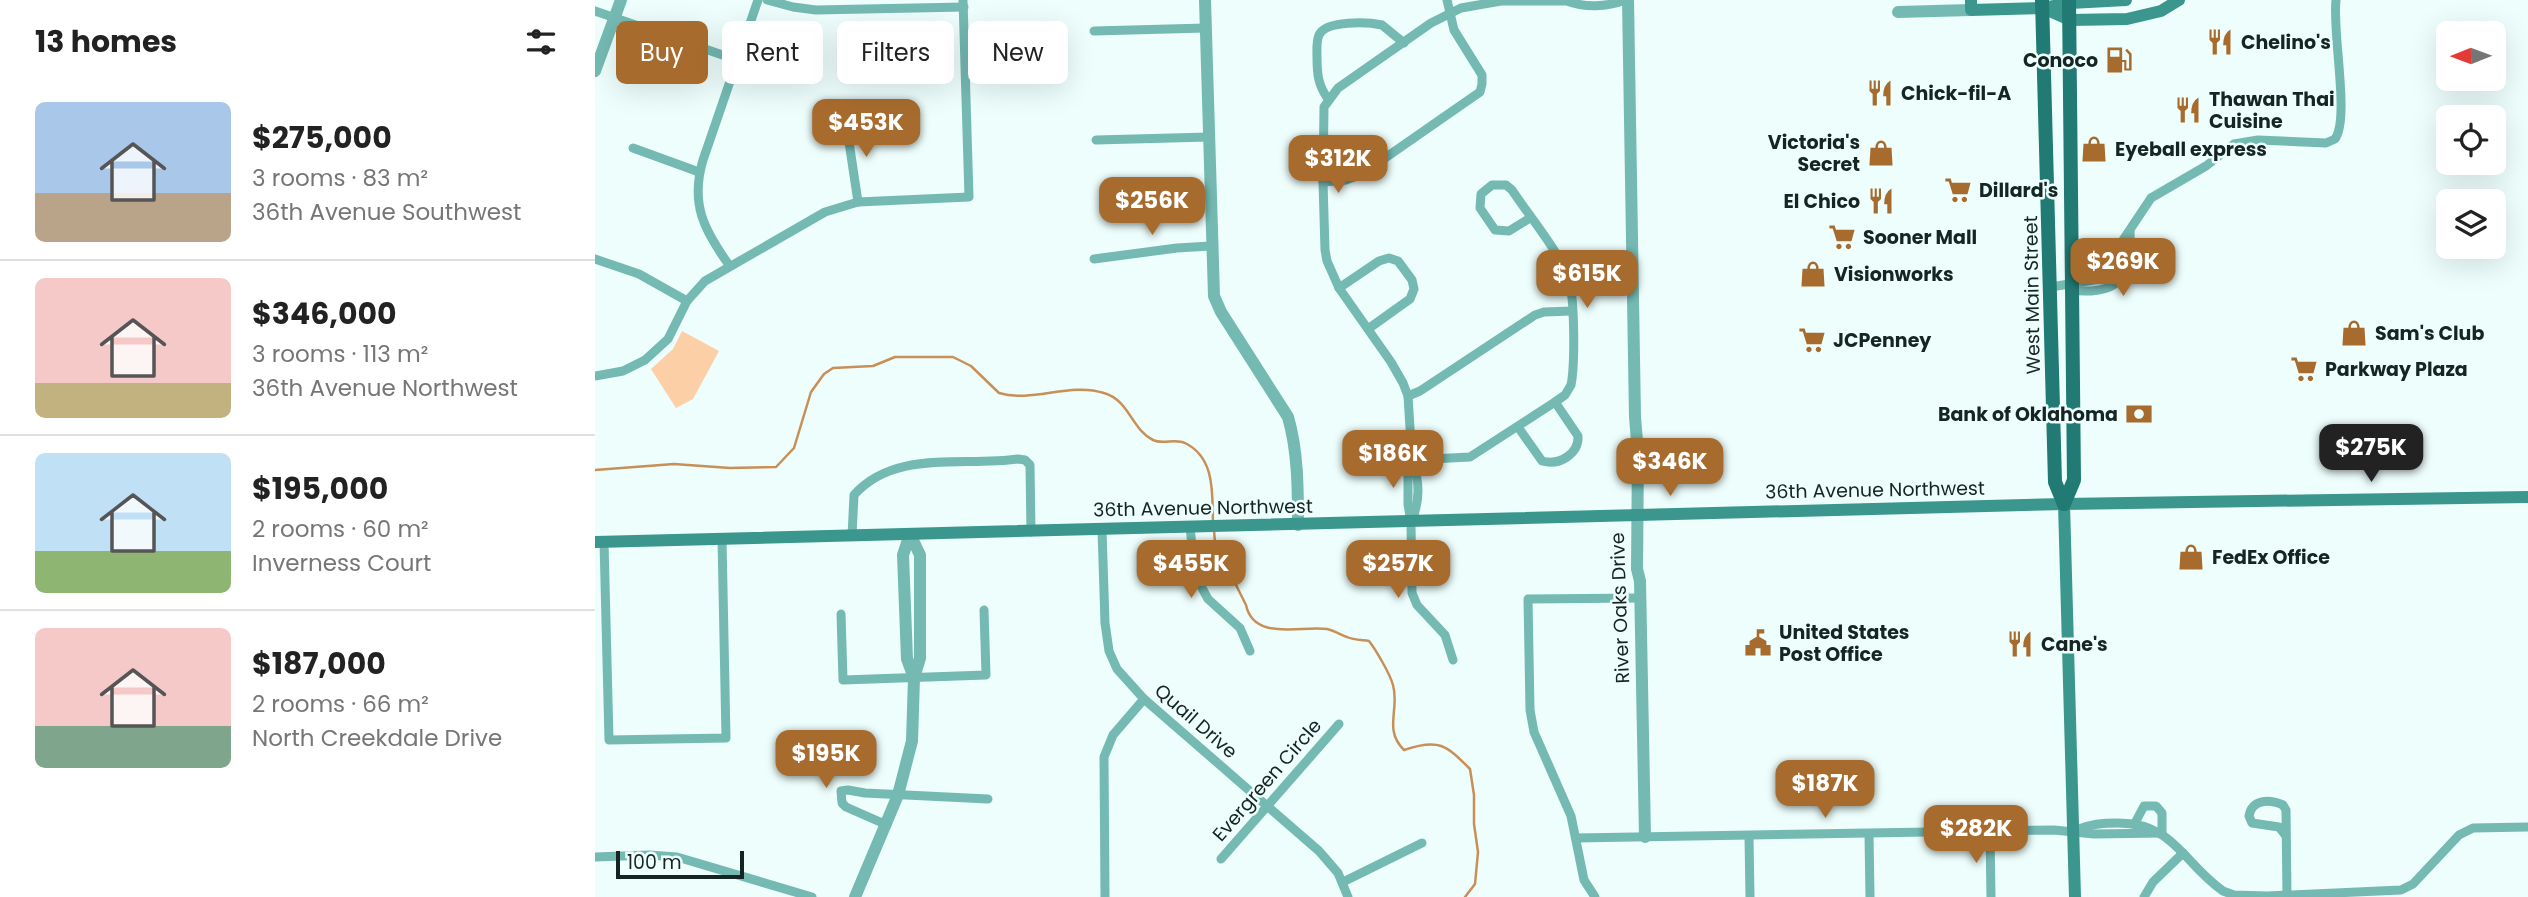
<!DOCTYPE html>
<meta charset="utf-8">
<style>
:root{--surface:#fff;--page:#f6f6f6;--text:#222;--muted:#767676;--line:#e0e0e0;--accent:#a76b2d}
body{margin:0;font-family:Poppins,sans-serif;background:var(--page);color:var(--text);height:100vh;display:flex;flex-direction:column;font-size:26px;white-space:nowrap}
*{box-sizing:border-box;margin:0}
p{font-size:23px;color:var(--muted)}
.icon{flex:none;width:38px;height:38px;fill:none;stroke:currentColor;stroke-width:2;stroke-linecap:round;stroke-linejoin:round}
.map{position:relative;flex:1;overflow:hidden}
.sheet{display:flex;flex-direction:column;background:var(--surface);width:595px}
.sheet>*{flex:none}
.top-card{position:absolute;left:21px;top:21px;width:665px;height:63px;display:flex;gap:14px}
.needle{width:46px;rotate:269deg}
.fabs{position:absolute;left:1841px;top:21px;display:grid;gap:14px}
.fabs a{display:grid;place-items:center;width:70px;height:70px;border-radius:10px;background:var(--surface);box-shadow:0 7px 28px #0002;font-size:35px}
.scale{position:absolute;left:21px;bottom:18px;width:128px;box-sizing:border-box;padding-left:7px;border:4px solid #152524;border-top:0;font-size:19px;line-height:24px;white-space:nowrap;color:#152524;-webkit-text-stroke:5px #edfefc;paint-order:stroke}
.price{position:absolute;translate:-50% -60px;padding:0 16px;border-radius:14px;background:var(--accent);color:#fff;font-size:23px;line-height:46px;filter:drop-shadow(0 2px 4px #0008)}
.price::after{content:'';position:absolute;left:50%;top:42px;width:21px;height:16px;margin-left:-10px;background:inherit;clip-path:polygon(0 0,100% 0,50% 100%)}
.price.current{background:#222;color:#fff}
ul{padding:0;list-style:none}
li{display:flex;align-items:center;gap:21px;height:175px;padding:0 35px}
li+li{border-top:2px solid var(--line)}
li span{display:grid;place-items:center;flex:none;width:196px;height:140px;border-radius:10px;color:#555}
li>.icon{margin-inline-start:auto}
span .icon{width:84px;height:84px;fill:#fffc;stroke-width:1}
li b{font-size:30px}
h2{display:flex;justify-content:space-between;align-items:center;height:84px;padding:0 35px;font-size:30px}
.chip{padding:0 24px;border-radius:10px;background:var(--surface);box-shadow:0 7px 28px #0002;font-size:24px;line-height:63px}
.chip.current{background:var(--accent);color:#fff}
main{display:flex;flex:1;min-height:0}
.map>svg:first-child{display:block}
.green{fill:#fdcfa6}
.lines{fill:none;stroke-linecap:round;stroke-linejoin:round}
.stream{stroke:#c88f57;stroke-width:2.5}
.minor{stroke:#74bab3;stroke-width:9}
.tertiary{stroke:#74bab3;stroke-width:12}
.secondary{stroke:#3b968e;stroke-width:12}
.primary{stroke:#217a73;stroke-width:14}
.labels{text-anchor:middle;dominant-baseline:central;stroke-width:5;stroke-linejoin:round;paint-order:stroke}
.poi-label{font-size:19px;font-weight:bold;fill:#152524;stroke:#edfefc;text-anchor:start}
.street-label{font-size:19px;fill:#152524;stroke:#edfefc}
</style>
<main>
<section class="sheet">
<h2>13 homes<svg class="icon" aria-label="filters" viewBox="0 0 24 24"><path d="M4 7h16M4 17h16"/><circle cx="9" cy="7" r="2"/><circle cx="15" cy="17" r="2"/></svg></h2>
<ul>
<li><span style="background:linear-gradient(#a9c7e8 65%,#b9a48a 0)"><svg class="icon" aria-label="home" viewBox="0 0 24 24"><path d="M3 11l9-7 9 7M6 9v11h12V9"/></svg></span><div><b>$275,000</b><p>3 rooms · 83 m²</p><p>36th Avenue Southwest</p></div></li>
<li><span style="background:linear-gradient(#f6c9c9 75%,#c2b280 0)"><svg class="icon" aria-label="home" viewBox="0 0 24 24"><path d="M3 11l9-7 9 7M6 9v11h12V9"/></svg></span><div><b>$346,000</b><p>3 rooms · 113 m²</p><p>36th Avenue Northwest</p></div></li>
<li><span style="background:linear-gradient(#bfe0f5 70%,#8fb573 0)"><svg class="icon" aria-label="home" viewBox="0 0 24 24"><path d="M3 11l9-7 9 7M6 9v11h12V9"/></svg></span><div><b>$195,000</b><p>2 rooms · 60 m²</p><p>Inverness Court</p></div></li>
<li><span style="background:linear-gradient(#f6c9c9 70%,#7fa58c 0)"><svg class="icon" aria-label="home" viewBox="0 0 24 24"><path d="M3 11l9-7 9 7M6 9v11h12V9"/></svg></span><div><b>$187,000</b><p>2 rooms · 66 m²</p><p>North Creekdale Drive</p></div></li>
</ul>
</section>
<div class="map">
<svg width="1933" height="897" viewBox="0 0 1933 897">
<rect width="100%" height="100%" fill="#edfefc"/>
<path class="green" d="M87,331L124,351L98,399L81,408L56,369L78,349Z"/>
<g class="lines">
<g class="stream">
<path d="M0,470L79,464L135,468L181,467L199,448L216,392L229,374L238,368L278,366L300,357H358L376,366L404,393C438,403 474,382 509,393C534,400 537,430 558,440C568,445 580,438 590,443C621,458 617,495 618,523"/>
<path d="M619,530L620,543L651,605C659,642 707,625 732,629C740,631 746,635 752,637C758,640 767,640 774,641C781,650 795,674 798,685C805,709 788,729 809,750C844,738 851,745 875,769L879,795V824L883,852L880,884L870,897"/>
</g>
<g class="minor">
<path d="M172,0L198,7L221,10L369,7"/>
<path d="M0,11L142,60"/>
<path d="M499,31L611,28"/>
<path d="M733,99C723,85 722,74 722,57C722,50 721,42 724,35C731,20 773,22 787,25L809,43"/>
<path d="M251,122L263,202"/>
<path d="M501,140L614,137"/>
<path d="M38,148L104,172"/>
<path d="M728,182L751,180L767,174L885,92L887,84V75L859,30L852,0"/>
<path d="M0,259L44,274L92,301"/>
<path d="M499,259L582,248L616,246"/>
<path d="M134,265C109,230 95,204 108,160L163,0"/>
<path d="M1456,287L1504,279L1515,273L1528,240L1556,198L1611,166L1639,144L1663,140L1731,143L1740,139C1755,118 1737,33 1741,0"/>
<path d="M744,288L784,261L794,258L803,261L817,280L819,289L815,299L773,329"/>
<path d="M1475,290C1524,296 1537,278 1535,231"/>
<path d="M0,376L28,371L50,360L73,339L92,301L110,281L230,212L263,202L374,197L368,0"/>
<path d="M813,396L825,391L940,315L949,312L977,311"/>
<path d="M923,427L947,461C964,466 984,454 983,436L960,402"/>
<path d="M817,460L875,457L960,402L970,395L976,385C980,365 980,295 973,277C965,253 932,213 917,190L911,185H897L886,194L885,208L900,230L914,231L935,218"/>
<path d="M817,521C825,499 825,482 817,460"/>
<path d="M595,527L599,565L607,588L613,599L645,628L655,651"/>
<path d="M507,530L510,623L514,651L522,669L549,699L724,851L743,873L753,897"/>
<path d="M257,536L259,495C300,449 368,467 423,459L430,460L435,465L436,532"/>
<path d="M9,542L14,740L131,738L127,539"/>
<path d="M246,614L248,680L391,675L389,610"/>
<path d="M858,660L850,635L822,605L817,593L816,523L813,504V476L817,460L813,396L808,383L796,362L744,288L732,261L730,250L728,182L729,107L743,88L836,23L866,8L906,1H972C990,8 1012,7 1030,0"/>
<path d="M1540,823L1549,806H1561L1567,813V833"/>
<path d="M292,825L251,807L247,803L246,791L253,790L270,793L393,799"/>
<path d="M1481,830C1496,824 1507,823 1523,823C1579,823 1588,863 1628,891L1639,895L1672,896L1806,890L1818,884L1864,835L1878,828L1933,827"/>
<path d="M1395,832L1396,897"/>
<path d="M1274,834L1275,897"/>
<path d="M1154,836L1155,897"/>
<path d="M1691,836L1684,827L1657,823L1654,816C1657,799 1674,799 1688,805L1691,810L1692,897"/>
<path d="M981,838L1459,830L1499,834L1567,833"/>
<path d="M0,857L54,855L82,857L217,897"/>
<path d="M626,859L744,724"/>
<path d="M748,882L827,843"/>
<path d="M510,897L509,757L518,735L549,699"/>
<path d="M1000,897L989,880L976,816L939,732L935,710L933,599L1045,598"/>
<path d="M1549,897L1558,882L1588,853"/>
</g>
<g class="tertiary">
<path d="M610,0L619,296L626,312L693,417C703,451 703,490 703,525"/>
<path d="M1033,0L1040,417L1043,453L1042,569L1045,581L1050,837"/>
<path d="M1303,12L1376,10"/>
<path d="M0,71L26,0"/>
<path d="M315,534L308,555L312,659L319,678"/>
<path d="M260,897L303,795L317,741L319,678L325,658V555L315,534"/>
</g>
<g class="secondary">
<path d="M1376,0V10L1448,8L1475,3L1531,0"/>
<path d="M1448,8L1475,20L1532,19L1566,11L1584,0"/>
<path d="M1469,504L1480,897"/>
<path d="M0,542L1469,504L1933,497"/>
</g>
<g class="primary">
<path d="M1447,0L1460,482L1469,504"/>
<path d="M1469,504L1479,480L1474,0"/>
</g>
</g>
<defs>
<g id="restaurant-bare" transform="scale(2.1)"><path d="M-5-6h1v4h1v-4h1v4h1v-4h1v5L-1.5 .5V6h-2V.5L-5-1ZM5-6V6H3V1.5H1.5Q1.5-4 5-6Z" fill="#a76b2d" stroke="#edfefc" stroke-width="2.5" paint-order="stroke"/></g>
<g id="fuel-bare" transform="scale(2.1)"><path d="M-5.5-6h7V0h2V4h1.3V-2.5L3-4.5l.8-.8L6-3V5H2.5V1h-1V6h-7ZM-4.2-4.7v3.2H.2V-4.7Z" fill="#a76b2d" stroke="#edfefc" stroke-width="2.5" paint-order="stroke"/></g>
<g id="shop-bare" transform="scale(2.1)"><path d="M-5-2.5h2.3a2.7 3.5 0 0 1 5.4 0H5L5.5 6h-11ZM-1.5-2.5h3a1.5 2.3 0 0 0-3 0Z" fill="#a76b2d" stroke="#edfefc" stroke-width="2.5" paint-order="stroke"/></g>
<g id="supermarket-bare" transform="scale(2.1)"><path d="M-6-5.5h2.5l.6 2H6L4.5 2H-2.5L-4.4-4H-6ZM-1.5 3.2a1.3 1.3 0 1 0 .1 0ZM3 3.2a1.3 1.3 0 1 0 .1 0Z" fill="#a76b2d" stroke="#edfefc" stroke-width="2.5" paint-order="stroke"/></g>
<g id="bank-bare" transform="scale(2.1)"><path d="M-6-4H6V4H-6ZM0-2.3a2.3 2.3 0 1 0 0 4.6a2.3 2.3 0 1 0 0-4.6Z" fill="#a76b2d" stroke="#edfefc" stroke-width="2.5" paint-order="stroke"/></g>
<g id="civic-bare" transform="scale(2.1)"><path d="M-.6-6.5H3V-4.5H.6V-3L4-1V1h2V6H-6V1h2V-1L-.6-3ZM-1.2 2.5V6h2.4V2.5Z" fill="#a76b2d" stroke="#edfefc" stroke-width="2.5" paint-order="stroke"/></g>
</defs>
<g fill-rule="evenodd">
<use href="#restaurant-bare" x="1625" y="42"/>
<use href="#fuel-bare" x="1524" y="60"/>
<use href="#restaurant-bare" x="1285" y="93"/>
<use href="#restaurant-bare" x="1593" y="110"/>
<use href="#shop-bare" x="1499" y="149"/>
<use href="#shop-bare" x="1286" y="153"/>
<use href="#supermarket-bare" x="1363" y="190"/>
<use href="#restaurant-bare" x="1286" y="201"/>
<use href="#supermarket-bare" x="1247" y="237"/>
<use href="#shop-bare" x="1218" y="274"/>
<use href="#shop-bare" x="1759" y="333"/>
<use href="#supermarket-bare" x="1217" y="340"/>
<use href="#supermarket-bare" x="1709" y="369"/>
<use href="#bank-bare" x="1544" y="414"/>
<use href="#shop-bare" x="1596" y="557"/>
<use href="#civic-bare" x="1163" y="643"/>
<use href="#restaurant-bare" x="1425" y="644"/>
</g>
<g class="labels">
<g class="poi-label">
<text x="1646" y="42">Chelino's</text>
<text x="1503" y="60" text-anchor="end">Conoco</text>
<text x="1306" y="93">Chick-fil-A</text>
<text x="1614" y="99">Thawan Thai<tspan x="1614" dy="22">Cuisine</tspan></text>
<text x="1265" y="142" text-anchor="end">Victoria's<tspan x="1265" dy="22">Secret</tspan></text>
<text x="1520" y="149">Eyeball express</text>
<text x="1384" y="190">Dillard's</text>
<text x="1265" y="201" text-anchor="end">El Chico</text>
<text x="1268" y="237">Sooner Mall</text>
<text x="1239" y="274">Visionworks</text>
<text x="1780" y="333">Sam's Club</text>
<text x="1238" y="340">JCPenney</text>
<text x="1730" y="369">Parkway Plaza</text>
<text x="1523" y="414" text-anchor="end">Bank of Oklahoma</text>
<text x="1617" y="557">FedEx Office</text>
<text x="1184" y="632">United States<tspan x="1184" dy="22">Post Office</tspan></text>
<text x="1446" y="644">Cane's</text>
</g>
<g class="street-label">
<text transform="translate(1437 295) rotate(-91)">West Main Street</text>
<text transform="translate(1280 490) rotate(-1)">36th Avenue Northwest</text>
<text transform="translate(608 508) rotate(-1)">36th Avenue Northwest</text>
<text transform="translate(1025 608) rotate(-92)">River Oaks Drive</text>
<text transform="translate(601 721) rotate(41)">Quail Drive</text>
<text transform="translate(672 780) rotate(-49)">Evergreen Circle</text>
</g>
</g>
</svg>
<div class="fabs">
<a><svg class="needle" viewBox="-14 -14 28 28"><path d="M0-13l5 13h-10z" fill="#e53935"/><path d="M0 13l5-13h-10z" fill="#767676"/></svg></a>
<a><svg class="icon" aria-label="locate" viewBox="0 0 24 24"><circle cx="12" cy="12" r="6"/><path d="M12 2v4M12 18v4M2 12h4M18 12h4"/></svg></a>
<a><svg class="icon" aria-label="layers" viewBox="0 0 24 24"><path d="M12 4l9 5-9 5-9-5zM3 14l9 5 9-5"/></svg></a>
</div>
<div class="scale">100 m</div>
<b class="price" style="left:271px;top:159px">$453K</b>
<b class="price" style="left:743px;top:195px">$312K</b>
<b class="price" style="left:557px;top:237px">$256K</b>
<b class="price" style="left:1528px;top:298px">$269K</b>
<b class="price" style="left:992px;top:310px">$615K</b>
<b class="price current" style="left:1776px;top:484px">$275K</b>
<b class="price" style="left:798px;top:490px">$186K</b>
<b class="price" style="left:1075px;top:498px">$346K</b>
<b class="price" style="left:596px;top:600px">$455K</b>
<b class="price" style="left:803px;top:600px">$257K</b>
<b class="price" style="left:231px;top:790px">$195K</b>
<b class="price" style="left:1230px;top:820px">$187K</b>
<b class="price" style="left:1381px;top:865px">$282K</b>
<div class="top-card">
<a class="chip current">Buy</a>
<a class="chip">Rent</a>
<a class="chip">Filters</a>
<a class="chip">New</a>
</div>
</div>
</main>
